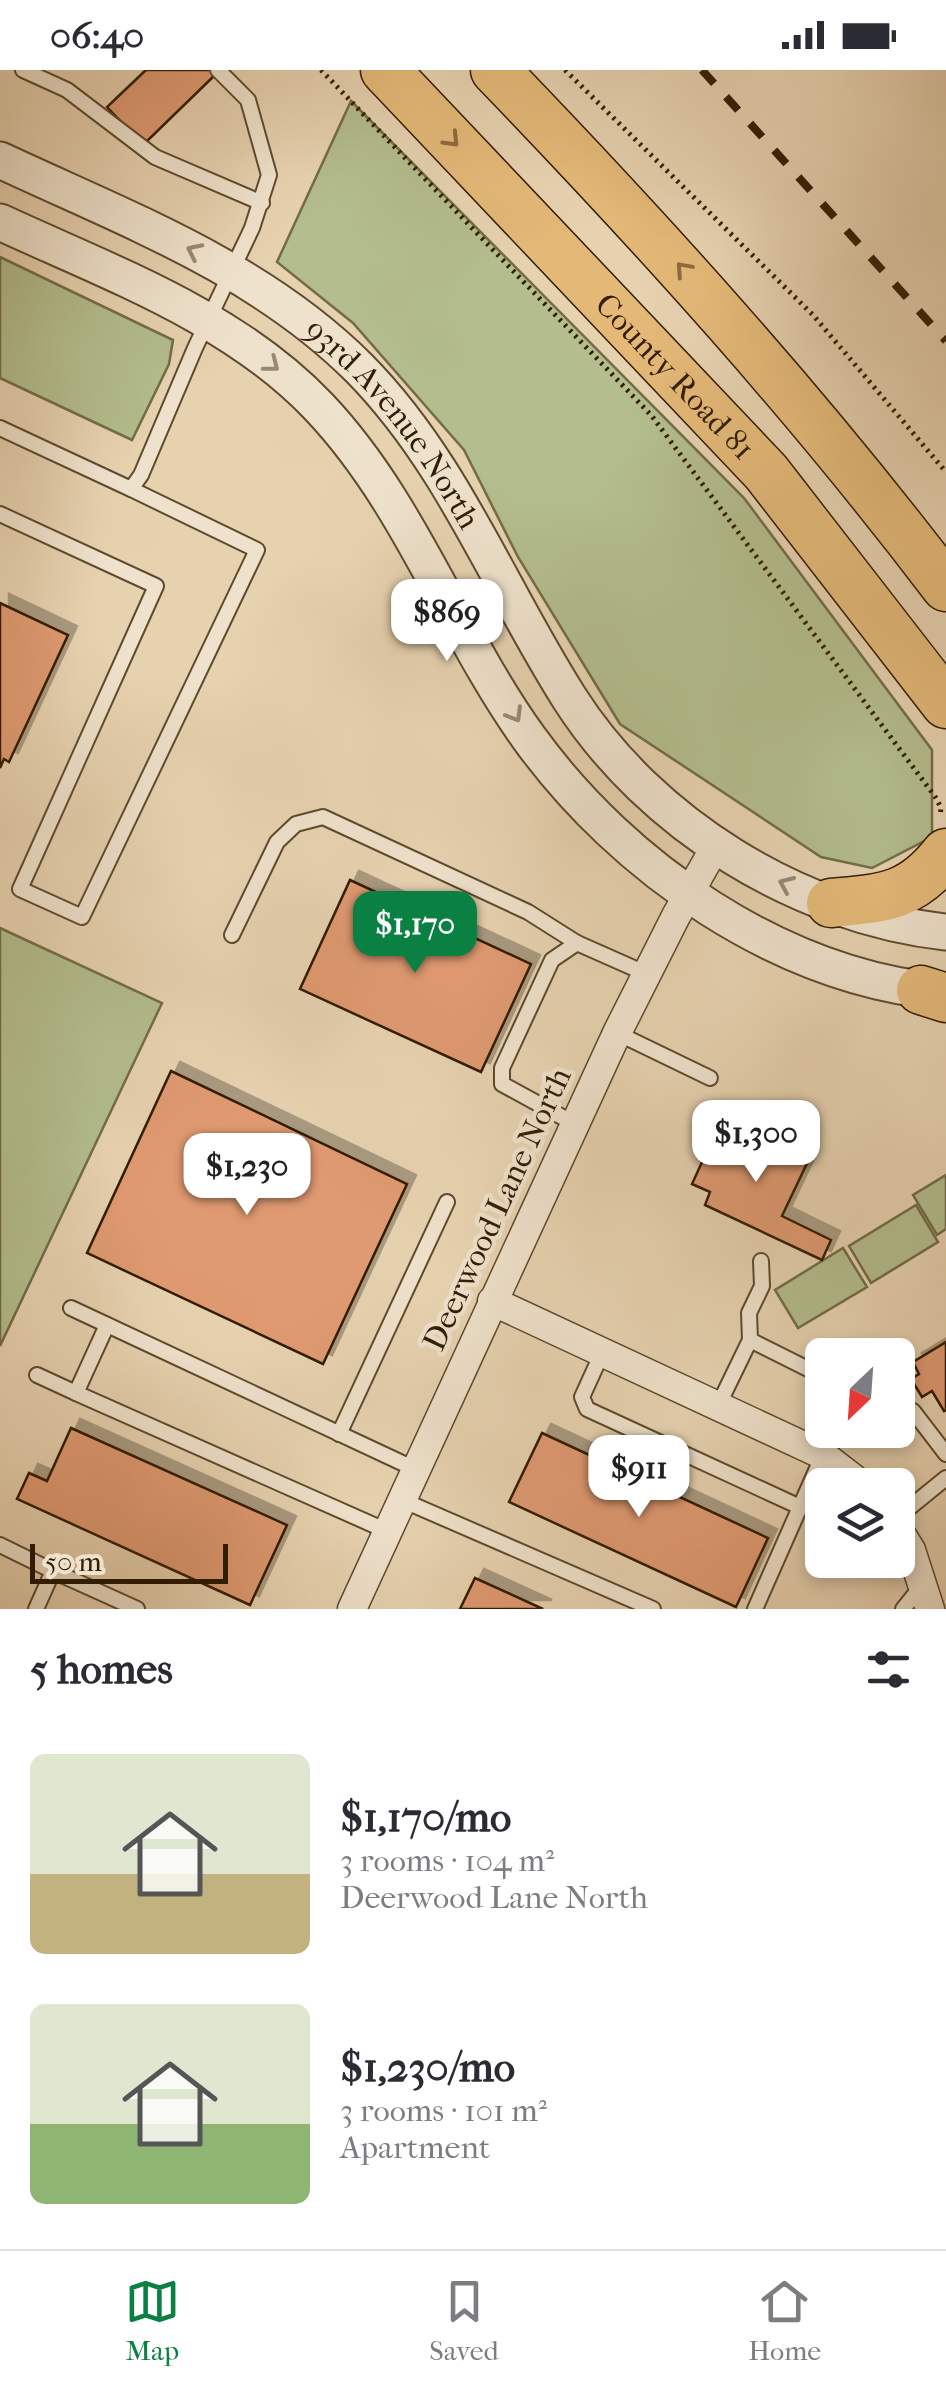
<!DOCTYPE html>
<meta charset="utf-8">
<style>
:root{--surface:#fff;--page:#f7f7f7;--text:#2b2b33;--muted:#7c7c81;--line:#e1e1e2;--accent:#0b8043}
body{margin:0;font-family:"IM FELL French Canon",serif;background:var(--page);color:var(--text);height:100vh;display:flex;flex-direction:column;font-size:38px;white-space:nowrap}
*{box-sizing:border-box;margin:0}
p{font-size:32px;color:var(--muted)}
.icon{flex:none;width:55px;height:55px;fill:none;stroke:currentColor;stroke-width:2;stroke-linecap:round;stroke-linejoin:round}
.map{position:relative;height:1539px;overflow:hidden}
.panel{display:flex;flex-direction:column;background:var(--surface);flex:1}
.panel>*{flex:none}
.needle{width:65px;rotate:205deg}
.buttons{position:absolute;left:805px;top:1268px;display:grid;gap:20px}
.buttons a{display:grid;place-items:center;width:110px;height:110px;border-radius:15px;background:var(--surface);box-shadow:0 5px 15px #0003;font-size:50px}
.scale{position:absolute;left:30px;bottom:25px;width:198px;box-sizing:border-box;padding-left:10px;border:5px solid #321d03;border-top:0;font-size:28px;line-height:35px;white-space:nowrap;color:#321d03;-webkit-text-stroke:8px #efe2cc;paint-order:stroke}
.price{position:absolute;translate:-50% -85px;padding:0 22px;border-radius:20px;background:#fff;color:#222;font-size:32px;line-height:65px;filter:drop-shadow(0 2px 5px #0008)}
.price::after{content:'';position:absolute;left:50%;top:60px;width:30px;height:22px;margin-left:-15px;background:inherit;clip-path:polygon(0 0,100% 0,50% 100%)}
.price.current{background:var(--accent);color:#fff}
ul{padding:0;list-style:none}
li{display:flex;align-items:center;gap:30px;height:250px;padding:0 30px}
li span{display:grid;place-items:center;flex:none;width:280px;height:200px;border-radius:15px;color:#555}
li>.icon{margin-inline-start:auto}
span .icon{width:120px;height:120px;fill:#fffc;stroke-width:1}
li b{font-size:42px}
h2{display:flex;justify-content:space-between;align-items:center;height:120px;padding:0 30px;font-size:42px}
.status{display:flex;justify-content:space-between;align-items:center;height:70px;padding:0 50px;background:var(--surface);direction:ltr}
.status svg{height:28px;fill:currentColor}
.tabs{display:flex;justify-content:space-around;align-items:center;height:140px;border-top:2px solid var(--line);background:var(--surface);font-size:28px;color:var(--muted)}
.tabs a{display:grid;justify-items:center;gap:5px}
.tabs .current{color:var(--accent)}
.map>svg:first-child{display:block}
.green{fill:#b3bd8d;stroke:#726d48;stroke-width:2.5}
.building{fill:#e09a72;stroke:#321d03;stroke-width:2.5;filter:url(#shadow)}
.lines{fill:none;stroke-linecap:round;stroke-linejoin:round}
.service-casing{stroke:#5f4a2e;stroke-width:18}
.minor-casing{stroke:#5f4a2e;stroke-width:31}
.tertiary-casing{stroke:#5f4a2e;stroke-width:39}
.trunk-casing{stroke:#321d03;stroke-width:51}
.path{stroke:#321d03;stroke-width:5;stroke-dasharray:2.5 5;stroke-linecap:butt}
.service{stroke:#efe2cc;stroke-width:14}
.minor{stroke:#efe2cc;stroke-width:28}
.tertiary{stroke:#efe2cc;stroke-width:35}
.trunk{stroke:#e4b978;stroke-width:48}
.rail{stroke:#321d03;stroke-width:8;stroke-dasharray:18 18;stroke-linecap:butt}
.oneway{stroke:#8b6b3e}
.oneway2{stroke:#9a8972}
.labels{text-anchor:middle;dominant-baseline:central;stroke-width:9;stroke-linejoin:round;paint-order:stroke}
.street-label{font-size:32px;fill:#321d03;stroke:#efe2cc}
</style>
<div class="status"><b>06:40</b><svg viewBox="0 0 49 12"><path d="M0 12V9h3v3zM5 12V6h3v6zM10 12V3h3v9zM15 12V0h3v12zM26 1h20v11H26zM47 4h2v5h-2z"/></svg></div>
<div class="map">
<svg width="946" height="1539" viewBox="0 0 946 1539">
<defs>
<filter id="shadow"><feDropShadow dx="9" dy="-9" stdDeviation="0" flood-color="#0004"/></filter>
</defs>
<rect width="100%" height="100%" fill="#e7d2b0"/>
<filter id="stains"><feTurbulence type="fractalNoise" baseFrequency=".002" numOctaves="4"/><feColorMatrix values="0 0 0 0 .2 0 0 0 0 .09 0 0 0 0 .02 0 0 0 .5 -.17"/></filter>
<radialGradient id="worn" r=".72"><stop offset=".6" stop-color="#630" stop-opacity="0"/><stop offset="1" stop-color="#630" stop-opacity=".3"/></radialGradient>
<g class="green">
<path d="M351,31L744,428L932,680V767L872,798L821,787L620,654L518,487L464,380L353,253L277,192Z"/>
<path d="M0,187L173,270L169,294L132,370L0,308Z"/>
<path d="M0,858L162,933L0,1276Z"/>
<path d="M946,1105V1159L937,1165L913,1125Z"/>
<path d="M916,1135L938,1172L871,1213L849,1176Z"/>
<path d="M843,1178L867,1217L798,1258L775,1220Z"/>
</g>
<g class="building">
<path d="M146,0H213L216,4L143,75L107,37Z"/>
<path d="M0,533L68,565L9,692L4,689L0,698Z"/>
<path d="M350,810L531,894L481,1002L300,919Z"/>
<path d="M171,1001L407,1114L323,1294L87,1183Z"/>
<path d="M722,1048L809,1089L782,1146L831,1170L822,1190L705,1135L710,1122L692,1114Z"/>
<path d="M946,1272V1340L944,1341L932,1321L922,1327L911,1309L919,1304L913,1292Z"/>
<path d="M71,1358L287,1455L250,1535L17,1429L29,1403L47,1411Z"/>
<path d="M542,1363L768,1468L736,1537L509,1432Z"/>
<path d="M475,1508L543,1539H460Z"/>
</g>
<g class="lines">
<g class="service-casing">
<g id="service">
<path d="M23,0L67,20L155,87L262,133"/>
<path d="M0,358L131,419"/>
<path d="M0,444L156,516L20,819L82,847L257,480L131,419L141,405L195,278L252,158L269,105L248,30L218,0"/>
<path d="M232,865L277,772L296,754L323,747L528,842L577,873"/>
<path d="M617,963L710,1008"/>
<path d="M575,1054L502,1014V998L552,890L577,873L647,904"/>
<path d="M71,1238L415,1399"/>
<path d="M750,1270L749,1243L762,1216L761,1191"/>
<path d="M602,1283L582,1327L587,1339L800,1437"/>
<path d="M37,1305L76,1323L107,1255"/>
<path d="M76,1323L387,1461"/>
<path d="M898,1335L913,1341L946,1384"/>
<path d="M718,1336L750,1270L822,1306"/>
<path d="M339,1364L447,1132"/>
<path d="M804,1376L822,1350"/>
<path d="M402,1430L653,1539"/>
<path d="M898,1447L946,1408"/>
<path d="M0,1475L53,1501L36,1539"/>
<path d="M53,1501L137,1539"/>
<path d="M755,1539L823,1385"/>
<path d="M903,1539L923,1514"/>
</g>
</g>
<g class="minor-casing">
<g id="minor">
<path d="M492,1231L823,1385L862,1415"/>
<path d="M898,1459L911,1480L930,1539"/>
<path d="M352,1539L617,963L676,846L717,774"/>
</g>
</g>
<g class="tertiary-casing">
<g id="tertiary">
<path id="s1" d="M0,90C126,149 259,198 359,298C453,393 499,518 570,629C650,754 799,846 946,862"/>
<path d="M0,152C110,203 234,247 319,337C411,434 452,561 529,668C623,798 780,907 943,922"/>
</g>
</g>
<g class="trunk-casing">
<g id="trunk">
<path id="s2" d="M385,0L766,402L946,634"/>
<path d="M495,0C654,165 807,334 946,517"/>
<path d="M831,833C884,828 911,828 946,783"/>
<path d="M921,920L946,928"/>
</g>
</g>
<g class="path">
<path d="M321,0L651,345L936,728L941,738L940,747"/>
<path d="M565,0L813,245L946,402"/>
</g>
<use href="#service" class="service"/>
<use href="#minor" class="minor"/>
<use href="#tertiary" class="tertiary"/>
<use href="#trunk" class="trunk"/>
<path class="rail" d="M702,0L946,271"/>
</g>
<defs><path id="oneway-chevron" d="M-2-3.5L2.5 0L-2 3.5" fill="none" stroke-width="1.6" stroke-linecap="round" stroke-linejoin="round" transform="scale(2.5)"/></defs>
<g class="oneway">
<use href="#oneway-chevron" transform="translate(452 70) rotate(46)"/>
<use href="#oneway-chevron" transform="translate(683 199) rotate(-132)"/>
</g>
<g class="oneway2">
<use href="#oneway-chevron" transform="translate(194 181) rotate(-154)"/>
<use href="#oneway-chevron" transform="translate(272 295) rotate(38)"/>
<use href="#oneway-chevron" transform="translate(515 645) rotate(59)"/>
<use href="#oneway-chevron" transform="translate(786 814) rotate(-156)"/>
</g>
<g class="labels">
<g class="street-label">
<text stroke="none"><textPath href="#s2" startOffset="422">County Road 81</textPath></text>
<text stroke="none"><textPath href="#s1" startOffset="482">93rd Avenue North</textPath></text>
<text transform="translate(497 1139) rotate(-65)">Deerwood Lane North</text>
</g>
</g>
<rect width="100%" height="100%" filter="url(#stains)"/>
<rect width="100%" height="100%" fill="url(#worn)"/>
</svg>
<div class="buttons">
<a><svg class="needle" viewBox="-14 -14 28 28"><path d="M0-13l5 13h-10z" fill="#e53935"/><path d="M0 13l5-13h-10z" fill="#7c7c81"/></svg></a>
<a><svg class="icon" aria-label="layers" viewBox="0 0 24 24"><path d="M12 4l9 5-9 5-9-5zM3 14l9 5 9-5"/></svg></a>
</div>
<div class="scale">50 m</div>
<b class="price" style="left:447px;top:594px">$869</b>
<b class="price current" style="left:415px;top:906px">$1,170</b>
<b class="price" style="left:756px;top:1115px">$1,300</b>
<b class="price" style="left:247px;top:1148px">$1,230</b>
<b class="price" style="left:639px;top:1450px">$911</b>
</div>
<section class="panel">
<h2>5 homes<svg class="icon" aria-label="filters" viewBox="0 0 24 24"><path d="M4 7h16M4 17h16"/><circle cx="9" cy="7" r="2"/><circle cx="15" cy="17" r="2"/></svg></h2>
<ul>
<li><span style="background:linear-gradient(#dfe7d0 60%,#c2b280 0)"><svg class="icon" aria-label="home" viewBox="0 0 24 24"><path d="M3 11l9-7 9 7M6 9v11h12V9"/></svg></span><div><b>$1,170/mo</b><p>3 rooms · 104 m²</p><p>Deerwood Lane North</p></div></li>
<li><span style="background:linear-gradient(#dfe7d0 60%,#8fb573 0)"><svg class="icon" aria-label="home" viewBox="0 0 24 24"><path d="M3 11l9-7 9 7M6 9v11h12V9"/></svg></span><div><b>$1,230/mo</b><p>3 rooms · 101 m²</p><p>Apartment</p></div></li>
</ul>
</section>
<nav class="tabs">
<a class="current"><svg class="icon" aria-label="map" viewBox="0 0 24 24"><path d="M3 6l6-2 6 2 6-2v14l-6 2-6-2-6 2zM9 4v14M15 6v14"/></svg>Map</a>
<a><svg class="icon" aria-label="saved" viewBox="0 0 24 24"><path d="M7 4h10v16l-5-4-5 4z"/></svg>Saved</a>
<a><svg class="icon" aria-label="home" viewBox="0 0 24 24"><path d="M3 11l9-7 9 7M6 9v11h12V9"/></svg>Home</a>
</nav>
